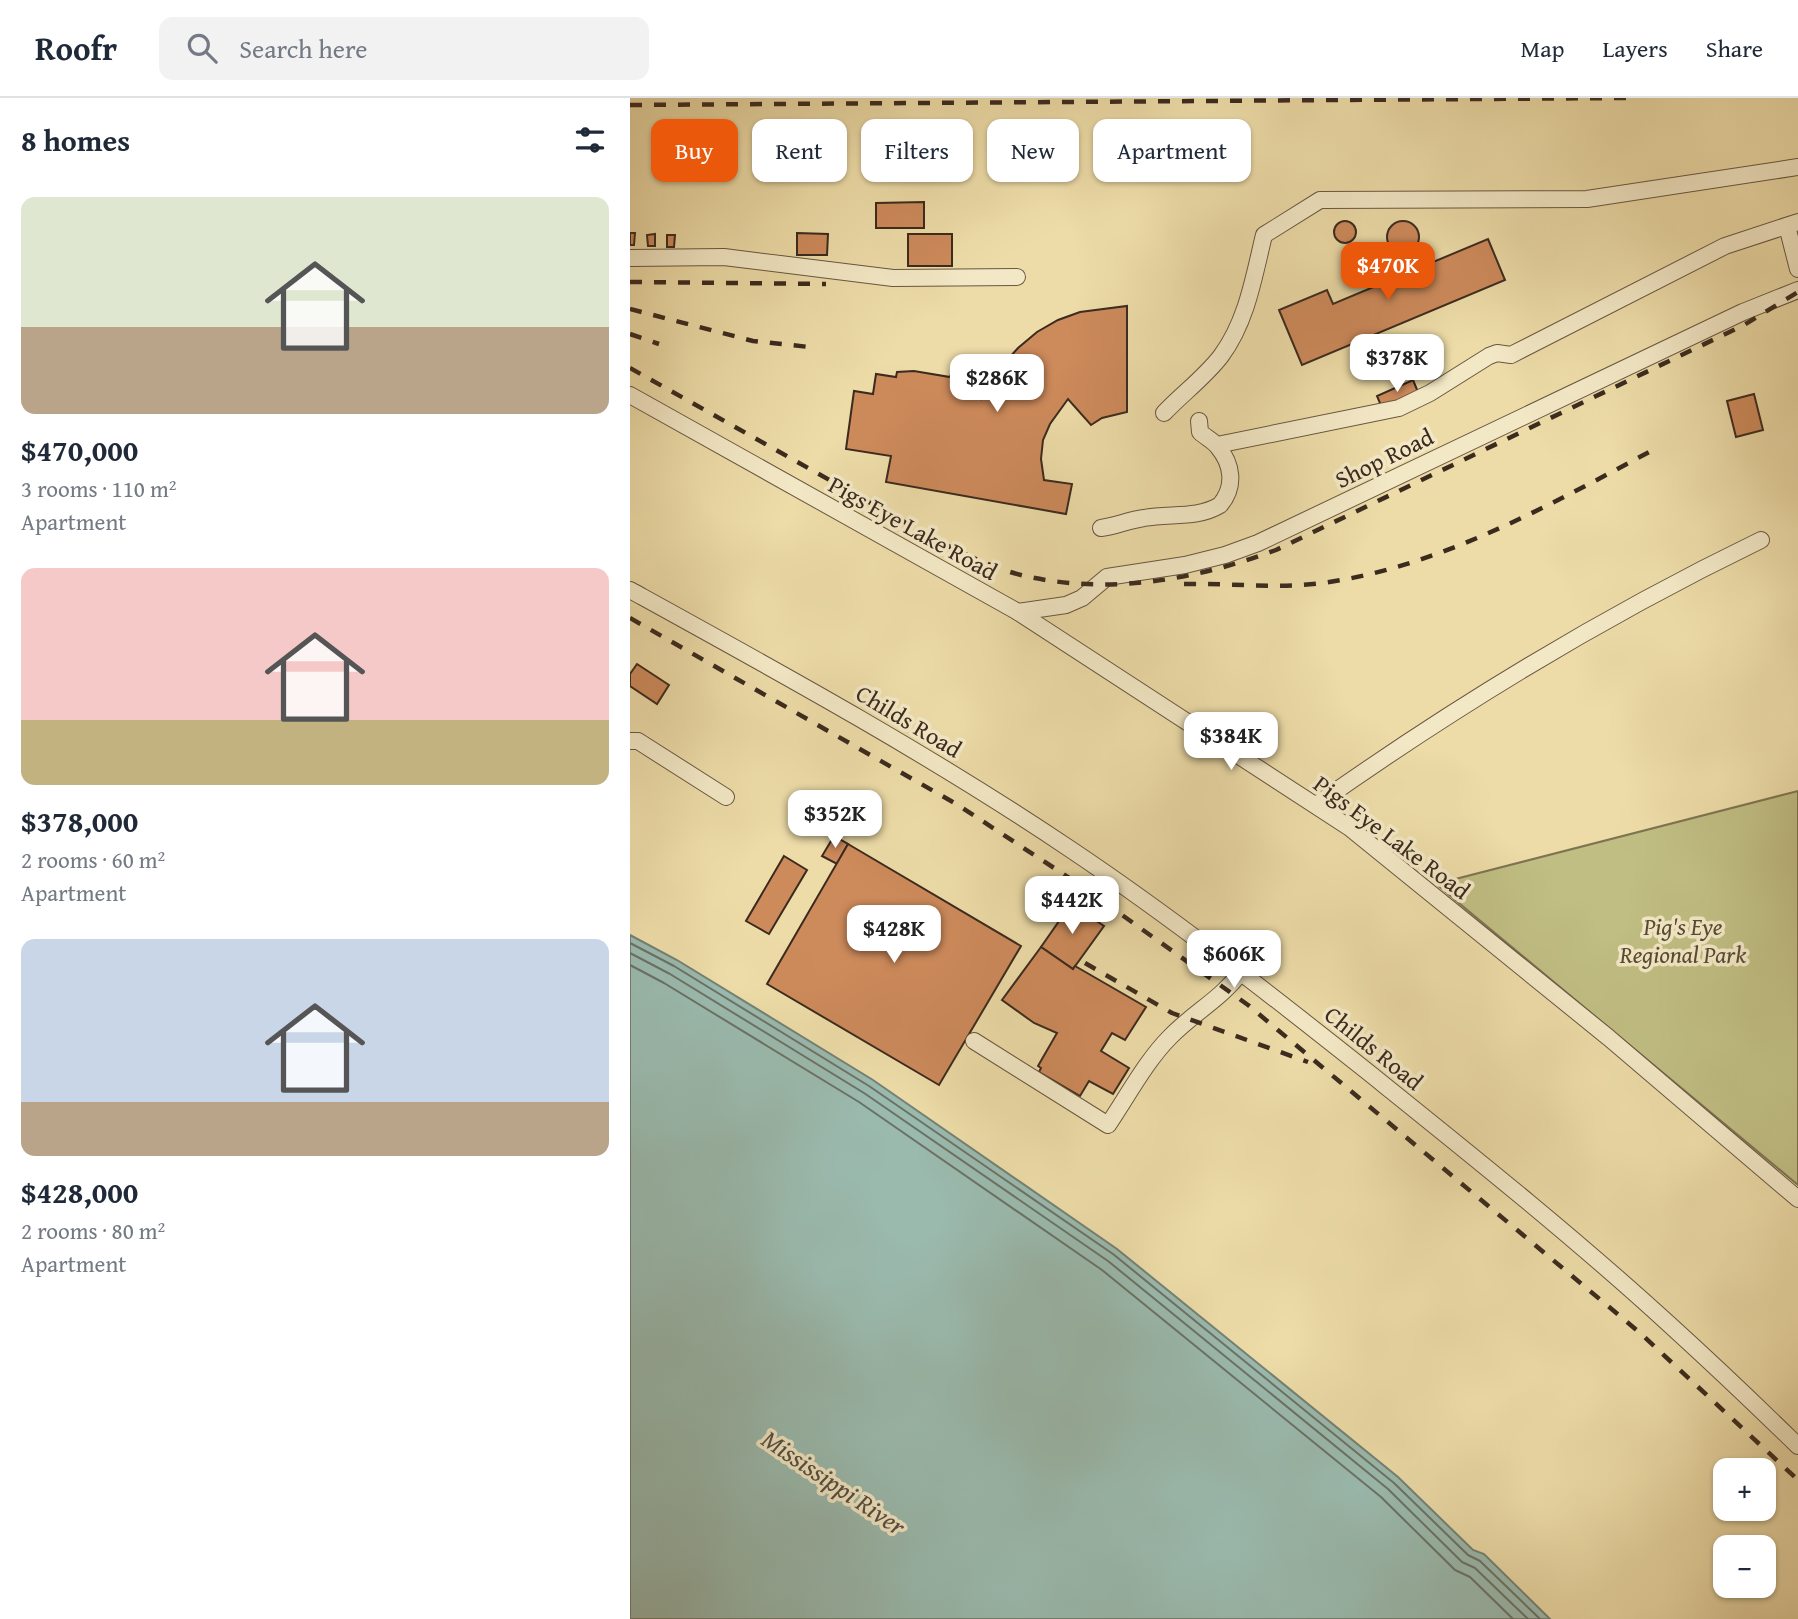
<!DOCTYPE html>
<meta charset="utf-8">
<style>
:root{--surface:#fff;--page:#f2f2f3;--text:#1f2937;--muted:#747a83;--line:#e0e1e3;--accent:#ea580c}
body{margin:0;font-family:"Gentium Book Plus",serif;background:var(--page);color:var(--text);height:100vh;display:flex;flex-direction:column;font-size:26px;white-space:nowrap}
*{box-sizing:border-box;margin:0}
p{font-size:23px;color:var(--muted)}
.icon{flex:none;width:38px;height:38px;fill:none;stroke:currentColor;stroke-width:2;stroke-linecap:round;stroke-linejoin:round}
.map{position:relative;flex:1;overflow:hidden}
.drawer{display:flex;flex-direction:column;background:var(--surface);width:630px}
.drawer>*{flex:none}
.hud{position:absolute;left:21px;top:21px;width:665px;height:63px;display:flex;gap:14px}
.buttons{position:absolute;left:1083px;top:1360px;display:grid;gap:14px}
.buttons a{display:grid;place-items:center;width:63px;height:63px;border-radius:14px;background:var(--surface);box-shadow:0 2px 5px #0004;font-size:35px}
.price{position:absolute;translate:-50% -60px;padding:0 16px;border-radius:14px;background:#fff;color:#222;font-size:23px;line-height:46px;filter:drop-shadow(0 2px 4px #0008)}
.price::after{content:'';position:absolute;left:50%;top:42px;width:21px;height:16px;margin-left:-10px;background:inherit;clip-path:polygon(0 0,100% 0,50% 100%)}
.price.current{background:var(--accent);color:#fff}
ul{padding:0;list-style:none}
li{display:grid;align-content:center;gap:14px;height:371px;padding:0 21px}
li span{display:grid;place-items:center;height:217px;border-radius:14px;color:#555}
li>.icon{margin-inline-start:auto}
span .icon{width:126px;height:126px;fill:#fffc;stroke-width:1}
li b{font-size:30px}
h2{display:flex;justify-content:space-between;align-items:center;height:84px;padding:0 21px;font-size:30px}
.pill{padding:0 24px;border-radius:14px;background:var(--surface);box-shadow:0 2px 5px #0004;font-size:24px;line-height:63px}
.pill.current{background:var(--accent);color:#fff}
header{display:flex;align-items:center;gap:42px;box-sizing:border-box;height:98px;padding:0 35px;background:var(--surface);border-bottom:2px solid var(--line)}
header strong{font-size:33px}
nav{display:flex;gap:38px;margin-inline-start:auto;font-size:24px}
.search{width:490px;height:63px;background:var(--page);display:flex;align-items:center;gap:18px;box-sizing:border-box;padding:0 24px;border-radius:14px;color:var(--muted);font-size:26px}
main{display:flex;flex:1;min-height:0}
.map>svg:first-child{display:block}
.green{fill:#c0be83;stroke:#7e7451;stroke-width:2}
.water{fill:#9abaae;stroke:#748175;stroke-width:2}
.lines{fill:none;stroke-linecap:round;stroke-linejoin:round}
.shore{stroke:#6a7266;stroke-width:2}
.building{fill:#cd8a5b;stroke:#3b2b1f;stroke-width:2}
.minor-casing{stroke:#685741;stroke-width:18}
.minor{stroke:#f3e8c6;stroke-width:16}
.rail{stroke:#3b2b1f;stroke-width:4.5;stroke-dasharray:12 12;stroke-linecap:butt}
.labels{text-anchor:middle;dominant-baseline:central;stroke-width:7;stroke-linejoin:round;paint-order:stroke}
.street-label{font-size:24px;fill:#3b2b1f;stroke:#f3e8c6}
.park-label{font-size:24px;font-style:italic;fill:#564833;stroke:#f3e8c6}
.water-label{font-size:26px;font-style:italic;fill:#534f43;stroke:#f3e8c6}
</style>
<header>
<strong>Roofr</strong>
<div class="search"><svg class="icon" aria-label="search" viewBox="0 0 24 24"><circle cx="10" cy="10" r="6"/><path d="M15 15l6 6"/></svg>Search here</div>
<nav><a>Map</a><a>Layers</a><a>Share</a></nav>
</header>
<main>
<section class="drawer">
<h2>8 homes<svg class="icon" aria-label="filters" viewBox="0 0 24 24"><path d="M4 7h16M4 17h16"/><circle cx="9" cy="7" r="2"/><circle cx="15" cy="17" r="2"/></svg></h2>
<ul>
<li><span style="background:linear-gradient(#dfe7d0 60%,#b9a48a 0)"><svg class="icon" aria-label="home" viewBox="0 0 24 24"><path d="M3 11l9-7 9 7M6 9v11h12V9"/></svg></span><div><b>$470,000</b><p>3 rooms · 110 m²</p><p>Apartment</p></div></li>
<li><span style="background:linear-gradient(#f6c9c9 70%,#c2b280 0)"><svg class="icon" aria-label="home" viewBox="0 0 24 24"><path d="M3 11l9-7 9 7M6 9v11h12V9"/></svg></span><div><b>$378,000</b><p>2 rooms · 60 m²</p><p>Apartment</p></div></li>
<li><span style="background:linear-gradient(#c9d6e8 75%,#b9a48a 0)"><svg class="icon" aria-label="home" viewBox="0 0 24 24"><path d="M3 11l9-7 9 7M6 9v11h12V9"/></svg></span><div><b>$428,000</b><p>2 rooms · 80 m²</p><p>Apartment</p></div></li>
</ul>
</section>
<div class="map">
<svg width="1168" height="1521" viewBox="0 0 1168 1521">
<rect width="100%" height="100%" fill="#eddca8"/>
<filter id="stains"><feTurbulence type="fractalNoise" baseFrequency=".00286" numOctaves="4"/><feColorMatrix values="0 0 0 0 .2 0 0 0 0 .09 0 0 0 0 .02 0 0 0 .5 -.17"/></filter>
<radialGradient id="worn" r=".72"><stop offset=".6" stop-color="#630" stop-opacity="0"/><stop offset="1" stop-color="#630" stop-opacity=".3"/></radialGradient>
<path class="green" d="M1168,693V1087L806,786Z"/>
<path class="water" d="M0,837L47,862L243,982L487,1151L768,1379L843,1452L854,1456L920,1521H0Z"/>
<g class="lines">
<g class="shore">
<path d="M0,845L44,868L239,988L483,1156L764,1385L838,1457L850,1463L910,1521"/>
<path d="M0,855L40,876L234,995L478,1163L758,1391L832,1464L845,1470L898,1521"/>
<path d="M0,867L34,885L229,1004L472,1172L751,1399L825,1472L840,1479L883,1521"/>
</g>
</g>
<g class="building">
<path d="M294,104V130H246V105Z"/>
<circle cx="715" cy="134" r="11"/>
<circle cx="773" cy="139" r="16"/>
<path d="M0,135H5L4,147H0Z"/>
<path d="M167,135L198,136L197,157H167Z"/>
<path d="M25,136V148H18L17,137Z"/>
<rect x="278" y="136" width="44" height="32"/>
<path d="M37,137H45L44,149H37Z"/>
<path d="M858,141L875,182L672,267L649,212L697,192L703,206Z"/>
<path d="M497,208V314L472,320L461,327L438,301L420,326L413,342L411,361L414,382L442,386L436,416L256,384L261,358L216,351L224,293L243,296L246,276L266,279L267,274L284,273L320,279L321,276L355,281L351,302L370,270L388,250L407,234L428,222L450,214Z"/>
<path d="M783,282L788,294L752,310L747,298Z"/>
<path d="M1124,296L1133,332L1106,339L1097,303Z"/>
<path d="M7,566L39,587L27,606L0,588V576Z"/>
<path d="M204,738L218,746L207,766L192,758Z"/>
<path d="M218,746L391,848L309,987L137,886Z"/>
<path d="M154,758L177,772L139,836L116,823Z"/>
<path d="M441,806L474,828L443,871L411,849Z"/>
<path d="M411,849L443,871L445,868L516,909L495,942L482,935L471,953L499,970L483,996L459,983L450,998L409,974L411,970L408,968L427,935L404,925L372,902Z"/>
</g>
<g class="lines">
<g class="minor-casing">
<g id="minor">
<path d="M1157,128L1168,171"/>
<path d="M0,160L94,159L263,180L387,179"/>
<path d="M0,297L388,514L720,730L979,940L1168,1101"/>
<path d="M534,315C552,296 575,279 591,258C617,223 624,178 634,137L690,102L957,101L1168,69"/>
<path d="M587,347L769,310L800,295L859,258L867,255L881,257L1095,148L1168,124"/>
<path d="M471,430C486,428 499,422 514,420C540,415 567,421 590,407C606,388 602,366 588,349C584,343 575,339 570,334L569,323"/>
<path d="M0,492C149,574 299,656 440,751C543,820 641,897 738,974C840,1056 944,1139 1040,1227C1084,1267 1126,1307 1168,1348"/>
<path d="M388,514L436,507L452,500L477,479L555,467L595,457L628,445L1113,214L1168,192"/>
<path d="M0,643H8L96,699"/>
<path d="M686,707C826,608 976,517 1131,442"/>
<path d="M344,943L478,1027C497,999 516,963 540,939C563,915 591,901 611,874"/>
</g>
</g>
<use href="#minor" class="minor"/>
<g class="rail">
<path d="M0,7L998,0"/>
<path d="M0,184L196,186"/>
<path d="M0,211L123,243L179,249"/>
<path d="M0,236L29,246"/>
<path d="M0,270L310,444C337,457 365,471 395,478C480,497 565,482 646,452L1114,227L1168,194"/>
<path d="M554,486C601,485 646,491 692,485C807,470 920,407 1021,353"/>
<path d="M0,520L328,707L450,787L618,907L1009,1234L1168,1382"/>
<path d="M455,865L542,915L678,964"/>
</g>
</g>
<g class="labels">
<g class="street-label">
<text transform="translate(754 360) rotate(-26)">Shop Road</text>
<text transform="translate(283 430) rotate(29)">Pigs Eye Lake Road</text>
<text transform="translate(279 623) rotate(31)">Childs Road</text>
<text transform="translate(762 739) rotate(37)">Pigs Eye Lake Road</text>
<text transform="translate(744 950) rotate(39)">Childs Road</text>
</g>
<g class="park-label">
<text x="1053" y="828">Pig's Eye<tspan x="1053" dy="28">Regional Park</tspan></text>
</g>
<g class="water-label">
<text transform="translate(204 1384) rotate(34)">Mississippi River</text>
</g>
</g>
<rect width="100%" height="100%" filter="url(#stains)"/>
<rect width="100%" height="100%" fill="url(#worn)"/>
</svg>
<div class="buttons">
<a>+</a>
<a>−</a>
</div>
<b class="price current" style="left:758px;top:204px">$470K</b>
<b class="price" style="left:767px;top:296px">$378K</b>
<b class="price" style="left:367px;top:316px">$286K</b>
<b class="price" style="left:601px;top:674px">$384K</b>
<b class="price" style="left:205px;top:752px">$352K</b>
<b class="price" style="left:442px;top:838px">$442K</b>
<b class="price" style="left:264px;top:867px">$428K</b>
<b class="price" style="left:604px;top:892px">$606K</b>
<div class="hud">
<a class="pill current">Buy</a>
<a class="pill">Rent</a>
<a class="pill">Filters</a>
<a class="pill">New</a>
<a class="pill">Apartment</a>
</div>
</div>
</main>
